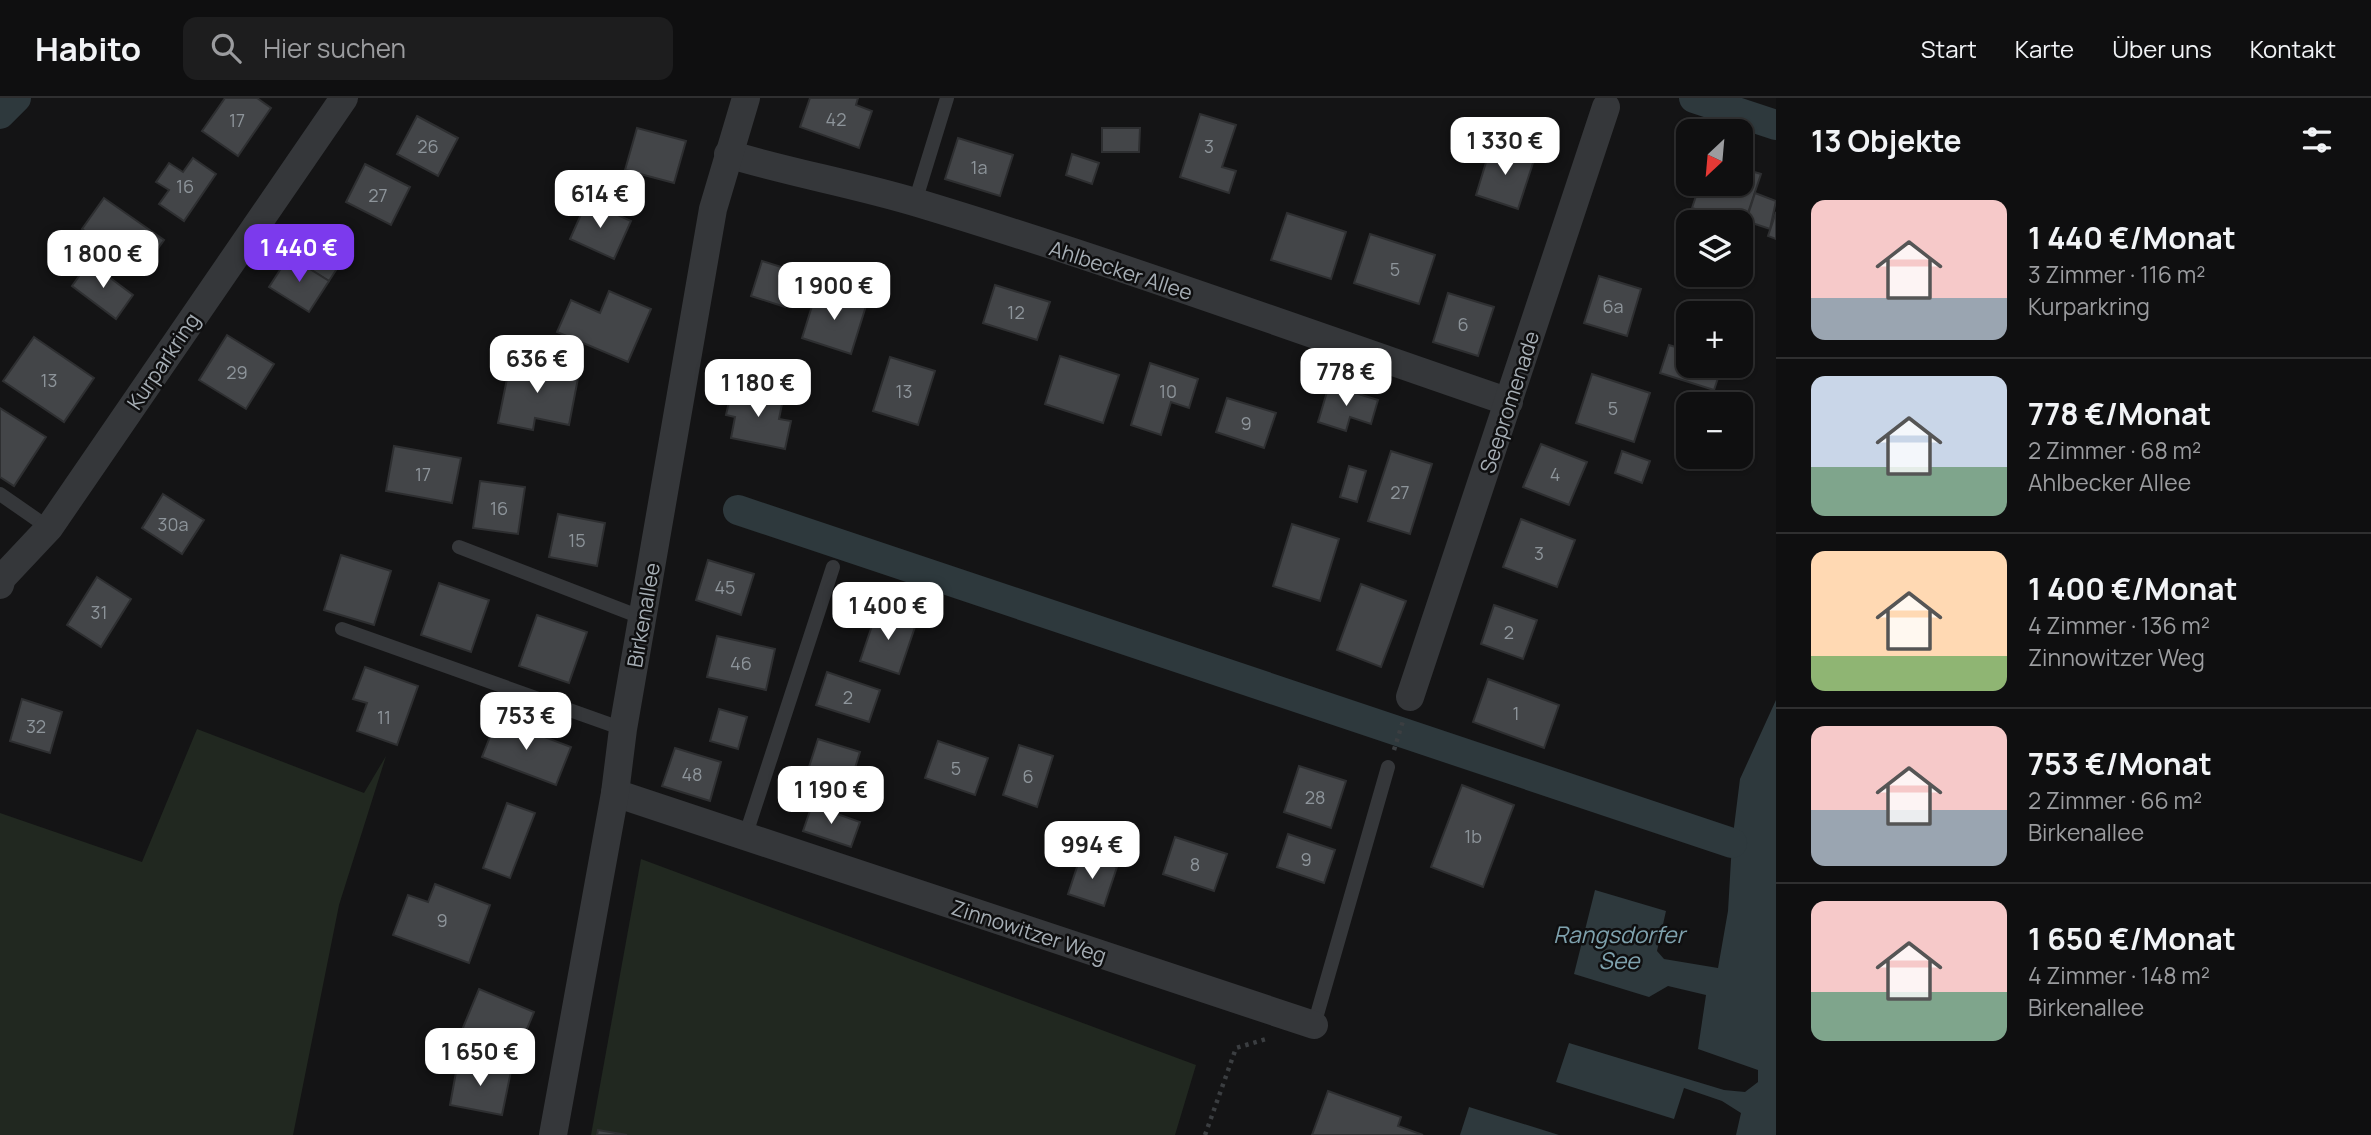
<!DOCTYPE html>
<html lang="de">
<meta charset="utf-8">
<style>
:root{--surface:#0f0f10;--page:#1d1d1e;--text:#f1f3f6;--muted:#9b9c9f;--line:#2f2f30;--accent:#7c3aed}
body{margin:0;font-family:Manrope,sans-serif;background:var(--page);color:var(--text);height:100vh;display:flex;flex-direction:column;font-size:26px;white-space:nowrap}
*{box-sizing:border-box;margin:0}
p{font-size:23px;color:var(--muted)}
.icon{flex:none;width:38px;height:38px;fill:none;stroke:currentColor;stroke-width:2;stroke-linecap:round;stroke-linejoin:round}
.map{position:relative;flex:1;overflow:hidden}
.side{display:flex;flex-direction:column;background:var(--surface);width:595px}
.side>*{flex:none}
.needle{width:46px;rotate:206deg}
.buttons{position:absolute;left:1676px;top:21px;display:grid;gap:14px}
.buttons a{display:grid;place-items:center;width:77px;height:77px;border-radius:14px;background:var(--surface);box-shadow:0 2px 5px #0004,0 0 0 2px var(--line);font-size:35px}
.price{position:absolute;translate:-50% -60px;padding:0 16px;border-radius:14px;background:#fff;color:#222;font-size:23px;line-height:46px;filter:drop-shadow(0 2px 4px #0008)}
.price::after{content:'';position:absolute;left:50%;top:42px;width:21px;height:16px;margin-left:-10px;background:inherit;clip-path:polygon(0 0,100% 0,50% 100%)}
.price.current{background:var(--accent);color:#fff}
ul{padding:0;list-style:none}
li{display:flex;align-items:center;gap:21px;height:175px;padding:0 35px}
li+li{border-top:2px solid var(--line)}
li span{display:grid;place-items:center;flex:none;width:196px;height:140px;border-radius:14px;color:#555}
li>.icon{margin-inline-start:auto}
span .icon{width:84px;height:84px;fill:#fffc;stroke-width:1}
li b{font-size:30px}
h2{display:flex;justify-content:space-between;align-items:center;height:84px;padding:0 35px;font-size:30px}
header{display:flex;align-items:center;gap:42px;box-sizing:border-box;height:98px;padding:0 35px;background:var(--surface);border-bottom:2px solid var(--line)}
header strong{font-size:33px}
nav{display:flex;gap:38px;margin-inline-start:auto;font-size:24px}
.search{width:490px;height:63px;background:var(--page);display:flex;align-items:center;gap:18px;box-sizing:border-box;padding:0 24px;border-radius:14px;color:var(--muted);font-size:26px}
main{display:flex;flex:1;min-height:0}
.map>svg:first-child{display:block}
.green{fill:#212820}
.water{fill:#2e393d}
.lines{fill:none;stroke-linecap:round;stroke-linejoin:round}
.canal{stroke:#2e393d;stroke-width:30}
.building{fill:#434548;stroke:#2e2f31;stroke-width:2}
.path{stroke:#3b3e41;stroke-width:4.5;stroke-dasharray:3.5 5;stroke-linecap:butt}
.lane{stroke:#35373a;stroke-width:14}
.street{stroke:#35373a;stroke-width:28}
.labels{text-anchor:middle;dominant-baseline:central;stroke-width:5;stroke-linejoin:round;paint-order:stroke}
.number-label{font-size:18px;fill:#8d949a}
.street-label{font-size:21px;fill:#a6aeb5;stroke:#0f0f10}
.water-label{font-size:23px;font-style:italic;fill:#7fa2ae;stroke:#0f0f10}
</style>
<header>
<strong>Habito</strong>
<div class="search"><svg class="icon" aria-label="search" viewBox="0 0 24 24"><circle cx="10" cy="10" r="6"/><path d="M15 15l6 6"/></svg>Hier suchen</div>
<nav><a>Start</a><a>Karte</a><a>Über uns</a><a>Kontakt</a></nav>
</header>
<main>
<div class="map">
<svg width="1776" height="1037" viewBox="0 0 1776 1037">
<rect width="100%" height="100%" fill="#141415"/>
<g class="green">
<path d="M197,631L364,695L386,658L339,807L293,1037H0V715L142,764Z"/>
<path d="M641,761L1196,967L1175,1037H591Z"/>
</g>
<g class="water">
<path d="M1776,602V1037H1736L1741,1015L1722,1003L1684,990L1674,1021L1556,984L1569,945L1724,992L1745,994L1758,984V972L1698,951L1706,897L1668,888L1649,899L1574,876L1595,792L1666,813L1657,853L1664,861L1718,870L1728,813L1732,745L1740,681Z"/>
<path d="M1469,1009L1559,1037H1460Z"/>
</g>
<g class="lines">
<g class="canal">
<path d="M1694,0L1776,27"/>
<path d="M0,16L16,0"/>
<path d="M738,412L1732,745"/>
</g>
</g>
<g class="building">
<path d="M225,0H257L271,10L238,58L202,33Z"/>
<path d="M810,0H858L856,7L872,13L859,50L800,29Z"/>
<path d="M1200,16L1236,27L1222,69L1236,73L1229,95L1180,79Z"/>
<path d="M417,18L458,40L438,78L397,56Z"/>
<path d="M637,30L686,43L674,85L625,72Z"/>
<path d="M1102,30H1140L1139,54H1102Z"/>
<path d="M958,40L1013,57L1000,98L945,81Z"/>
<path d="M1491,48L1534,62L1518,111L1476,97Z"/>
<path d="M1072,56L1099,65L1092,86L1066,77Z"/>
<path d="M193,60L216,76L184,123L159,106L169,92L156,84L169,65L183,74Z"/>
<path d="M365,66L410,89L391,127L346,104Z"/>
<path d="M1741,70L1761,76L1744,127L1692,110L1700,86H1741Z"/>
<path d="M1755,95L1776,103L1770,131L1746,123Z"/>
<path d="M104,100L164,142L142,173L82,131Z"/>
<path d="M587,103L631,123L614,161L570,141Z"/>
<path d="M1776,114V141L1768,138Z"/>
<path d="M1287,115L1346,134L1331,181L1271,162Z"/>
<path d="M309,127L349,152L329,183L289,158Z"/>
<path d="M1370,136L1435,157L1419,206L1354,185Z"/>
<path d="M289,158L329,183L309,214L269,189Z"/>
<path d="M762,163L797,174L785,209L751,198Z"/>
<path d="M89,164L133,197L116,221L72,188Z"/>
<path d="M1599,178L1641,191L1627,238L1584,225Z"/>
<path d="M995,187L1050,204L1037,242L983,225Z"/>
<path d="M817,192L866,208L851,256L802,240Z"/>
<path d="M609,193L651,211L628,264L557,234L571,202L600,215Z"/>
<path d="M1448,195L1494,209L1478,258L1433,244Z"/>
<path d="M227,237L274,266L246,311L199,282Z"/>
<path d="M34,239L94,280L64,324L3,283Z"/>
<path d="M1669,247L1689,253V268H1722L1714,292L1660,275Z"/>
<path d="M1060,258L1119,277L1103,325L1045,306Z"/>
<path d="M890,259L935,273L918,327L873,313Z"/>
<path d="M511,261L579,275L569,327L535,320L533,332L498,325Z"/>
<path d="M1150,265L1198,281L1189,310L1171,304L1161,337L1131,327Z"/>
<path d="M1592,276L1650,295L1634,344L1576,325Z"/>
<path d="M1329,287L1378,302L1371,326L1350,319L1346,333L1318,324Z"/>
<path d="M732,290L783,301L779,321L791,323L785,351L731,340L735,319L726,317Z"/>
<path d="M1227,300L1276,315L1264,350L1216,334Z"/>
<path d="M0,310L46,339L14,388L0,379Z"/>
<path d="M1541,346L1587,364L1569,407L1523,389Z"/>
<path d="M394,348L461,360L452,405L386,393Z"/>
<path d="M1391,353L1432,366L1410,436L1368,423Z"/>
<path d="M1622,353L1650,363L1642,385L1615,375Z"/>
<path d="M1349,368L1366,373L1357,404L1340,399Z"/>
<path d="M480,383L525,389L518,436L473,430Z"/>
<path d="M163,396L204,422L182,456L142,430Z"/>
<path d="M558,416L605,425L597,468L549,459Z"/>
<path d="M1521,421L1575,442L1557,489L1503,469Z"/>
<path d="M1292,426L1339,441L1320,503L1273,488Z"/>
<path d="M341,457L391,473L374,527L324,512Z"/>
<path d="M708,462L754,476L741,517L696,502Z"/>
<path d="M97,479L131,501L101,549L67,527Z"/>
<path d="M439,485L489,502L471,554L421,537Z"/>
<path d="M1361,486L1406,503L1381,569L1337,552Z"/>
<path d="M1494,507L1537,522L1523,561L1481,546Z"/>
<path d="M877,513L916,526L899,576L860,563Z"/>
<path d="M537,517L587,534L569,585L519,568Z"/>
<path d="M717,538L775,551L766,592L707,579Z"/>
<path d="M365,569L418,588L397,647L357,633L367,605L353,601Z"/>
<path d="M827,574L880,592L869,624L816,607Z"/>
<path d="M1488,581L1559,607L1544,650L1473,624Z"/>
<path d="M22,601L62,614L50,655L10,643Z"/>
<path d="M719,611L747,619L738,651L710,643Z"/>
<path d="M497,621L571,649L556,687L482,659Z"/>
<path d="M818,641L860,654L850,686L808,672Z"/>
<path d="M938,643L988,660L975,697L925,680Z"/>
<path d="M1019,647L1053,658L1037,709L1003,697Z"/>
<path d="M675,650L721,664L710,703L662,688Z"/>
<path d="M1299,668L1346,683L1331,730L1284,714Z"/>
<path d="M1462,687L1514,707L1483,789L1431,769Z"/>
<path d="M507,705L535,715L510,780L483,770Z"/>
<path d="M812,707L860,724L851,749L803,733Z"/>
<path d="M1288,736L1335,752L1324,785L1277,769Z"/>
<path d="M1175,739L1227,756L1214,793L1163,776Z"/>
<path d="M1081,757L1117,769L1104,808L1068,796Z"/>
<path d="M435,786L490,807L469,865L393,837L408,797L428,804Z"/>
<path d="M479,891L534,914L517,955L462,932Z"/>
<path d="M458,963L511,973L502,1017L450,1007Z"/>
<path d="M1328,993L1401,1019L1398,1028L1423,1037H1312Z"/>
<path d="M598,1032L627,1037H597Z"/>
</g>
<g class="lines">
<g class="path">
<path d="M1394,652L1403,623"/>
<path d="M1205,1037L1236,950L1266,941"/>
</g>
<g class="lane">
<path d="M915,104L947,0"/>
<path d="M0,396L49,430"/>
<path d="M459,449L643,520"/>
<path d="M342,531L623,631"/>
<path d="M745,739L833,469"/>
<path d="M1314,927L1388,669"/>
</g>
<g class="street">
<path d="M728,56C791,75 855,86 918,105C1117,165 1313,237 1509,304"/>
<path d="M0,487L2,480L49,430L344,0"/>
<path d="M1410,599L1606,9"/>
<path d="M615,695L1314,927"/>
<path d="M553,1037L615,695L623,631L713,111L746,0"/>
</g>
</g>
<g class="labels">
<g class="number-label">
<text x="836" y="21">42</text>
<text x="237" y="22">17</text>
<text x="428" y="48">26</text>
<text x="1209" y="48">3</text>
<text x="979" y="69">1a</text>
<text x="185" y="88">16</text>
<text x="378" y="97">27</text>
<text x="1395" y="171">5</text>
<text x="1613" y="208">6a</text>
<text x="1016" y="214">12</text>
<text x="1463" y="226">6</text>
<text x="237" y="274">29</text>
<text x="49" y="282">13</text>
<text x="904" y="293">13</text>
<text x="1168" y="293">10</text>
<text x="1613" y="310">5</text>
<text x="1246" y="325">9</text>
<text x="423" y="376">17</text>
<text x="1555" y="376">4</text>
<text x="1400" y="394">27</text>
<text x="499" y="410">16</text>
<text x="173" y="426">30a</text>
<text x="577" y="442">15</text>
<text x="1539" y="455">3</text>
<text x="725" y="489">45</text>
<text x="99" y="514">31</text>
<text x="1509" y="534">2</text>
<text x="741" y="565">46</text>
<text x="848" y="599">2</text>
<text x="1516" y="615">1</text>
<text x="384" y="619">11</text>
<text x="36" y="628">32</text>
<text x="956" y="670">5</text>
<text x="692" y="676">48</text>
<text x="1028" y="678">6</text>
<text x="1315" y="699">28</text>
<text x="1473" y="738">1b</text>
<text x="1306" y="761">9</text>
<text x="1195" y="766">8</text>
<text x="442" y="822">9</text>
</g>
<g class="street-label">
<text transform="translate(1121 172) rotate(18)">Ahlbecker Allee</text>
<text transform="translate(163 263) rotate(-56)">Kurparkring</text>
<text transform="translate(1509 304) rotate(-72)">Seepromenade</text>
<text transform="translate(643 517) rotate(-80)">Birkenallee</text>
<text transform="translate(1029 833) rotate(18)">Zinnowitzer Weg</text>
</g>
<g class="water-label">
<text x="1619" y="836">Rangsdorfer<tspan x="1619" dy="26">See</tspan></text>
</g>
</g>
</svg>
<div class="buttons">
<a><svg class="needle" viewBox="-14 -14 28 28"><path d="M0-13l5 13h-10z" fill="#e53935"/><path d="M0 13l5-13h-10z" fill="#9b9c9f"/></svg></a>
<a><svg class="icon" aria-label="layers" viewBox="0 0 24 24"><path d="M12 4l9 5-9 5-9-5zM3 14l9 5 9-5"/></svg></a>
<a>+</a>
<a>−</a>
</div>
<b class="price" style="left:1505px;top:79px">1 330 €</b>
<b class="price" style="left:600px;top:132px">614 €</b>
<b class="price current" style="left:299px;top:186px">1 440 €</b>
<b class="price" style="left:103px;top:192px">1 800 €</b>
<b class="price" style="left:834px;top:224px">1 900 €</b>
<b class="price" style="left:537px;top:297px">636 €</b>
<b class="price" style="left:1346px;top:310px">778 €</b>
<b class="price" style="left:758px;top:321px">1 180 €</b>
<b class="price" style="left:888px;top:544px">1 400 €</b>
<b class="price" style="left:526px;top:654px">753 €</b>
<b class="price" style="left:831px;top:728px">1 190 €</b>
<b class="price" style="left:1092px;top:783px">994 €</b>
<b class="price" style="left:480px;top:990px">1 650 €</b>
</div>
<section class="side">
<h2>13 Objekte<svg class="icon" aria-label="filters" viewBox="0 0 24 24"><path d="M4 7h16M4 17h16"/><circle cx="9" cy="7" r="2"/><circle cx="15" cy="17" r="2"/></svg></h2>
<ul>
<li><span style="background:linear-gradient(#f6c9c9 70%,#9aa5b1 0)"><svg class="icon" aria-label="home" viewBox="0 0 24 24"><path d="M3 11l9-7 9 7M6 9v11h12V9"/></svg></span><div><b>1 440 €/Monat</b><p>3 Zimmer · 116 m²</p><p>Kurparkring</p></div></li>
<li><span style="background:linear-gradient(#c9d6e8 65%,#7fa58c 0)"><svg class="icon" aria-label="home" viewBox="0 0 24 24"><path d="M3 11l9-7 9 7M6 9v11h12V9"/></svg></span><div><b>778 €/Monat</b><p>2 Zimmer · 68 m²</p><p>Ahlbecker Allee</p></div></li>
<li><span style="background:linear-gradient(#ffd9b3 75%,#8fb573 0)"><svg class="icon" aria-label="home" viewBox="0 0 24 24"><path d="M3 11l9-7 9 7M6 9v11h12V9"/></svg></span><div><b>1 400 €/Monat</b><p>4 Zimmer · 136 m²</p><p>Zinnowitzer Weg</p></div></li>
<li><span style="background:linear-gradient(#f6c9c9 60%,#9aa5b1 0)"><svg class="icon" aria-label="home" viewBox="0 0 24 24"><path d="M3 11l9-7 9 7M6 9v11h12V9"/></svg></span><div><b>753 €/Monat</b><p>2 Zimmer · 66 m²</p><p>Birkenallee</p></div></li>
<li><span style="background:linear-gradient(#f6c9c9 65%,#7fa58c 0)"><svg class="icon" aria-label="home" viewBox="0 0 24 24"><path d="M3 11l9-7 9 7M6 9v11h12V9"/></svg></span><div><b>1 650 €/Monat</b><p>4 Zimmer · 148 m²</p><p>Birkenallee</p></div></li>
</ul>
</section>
</main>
